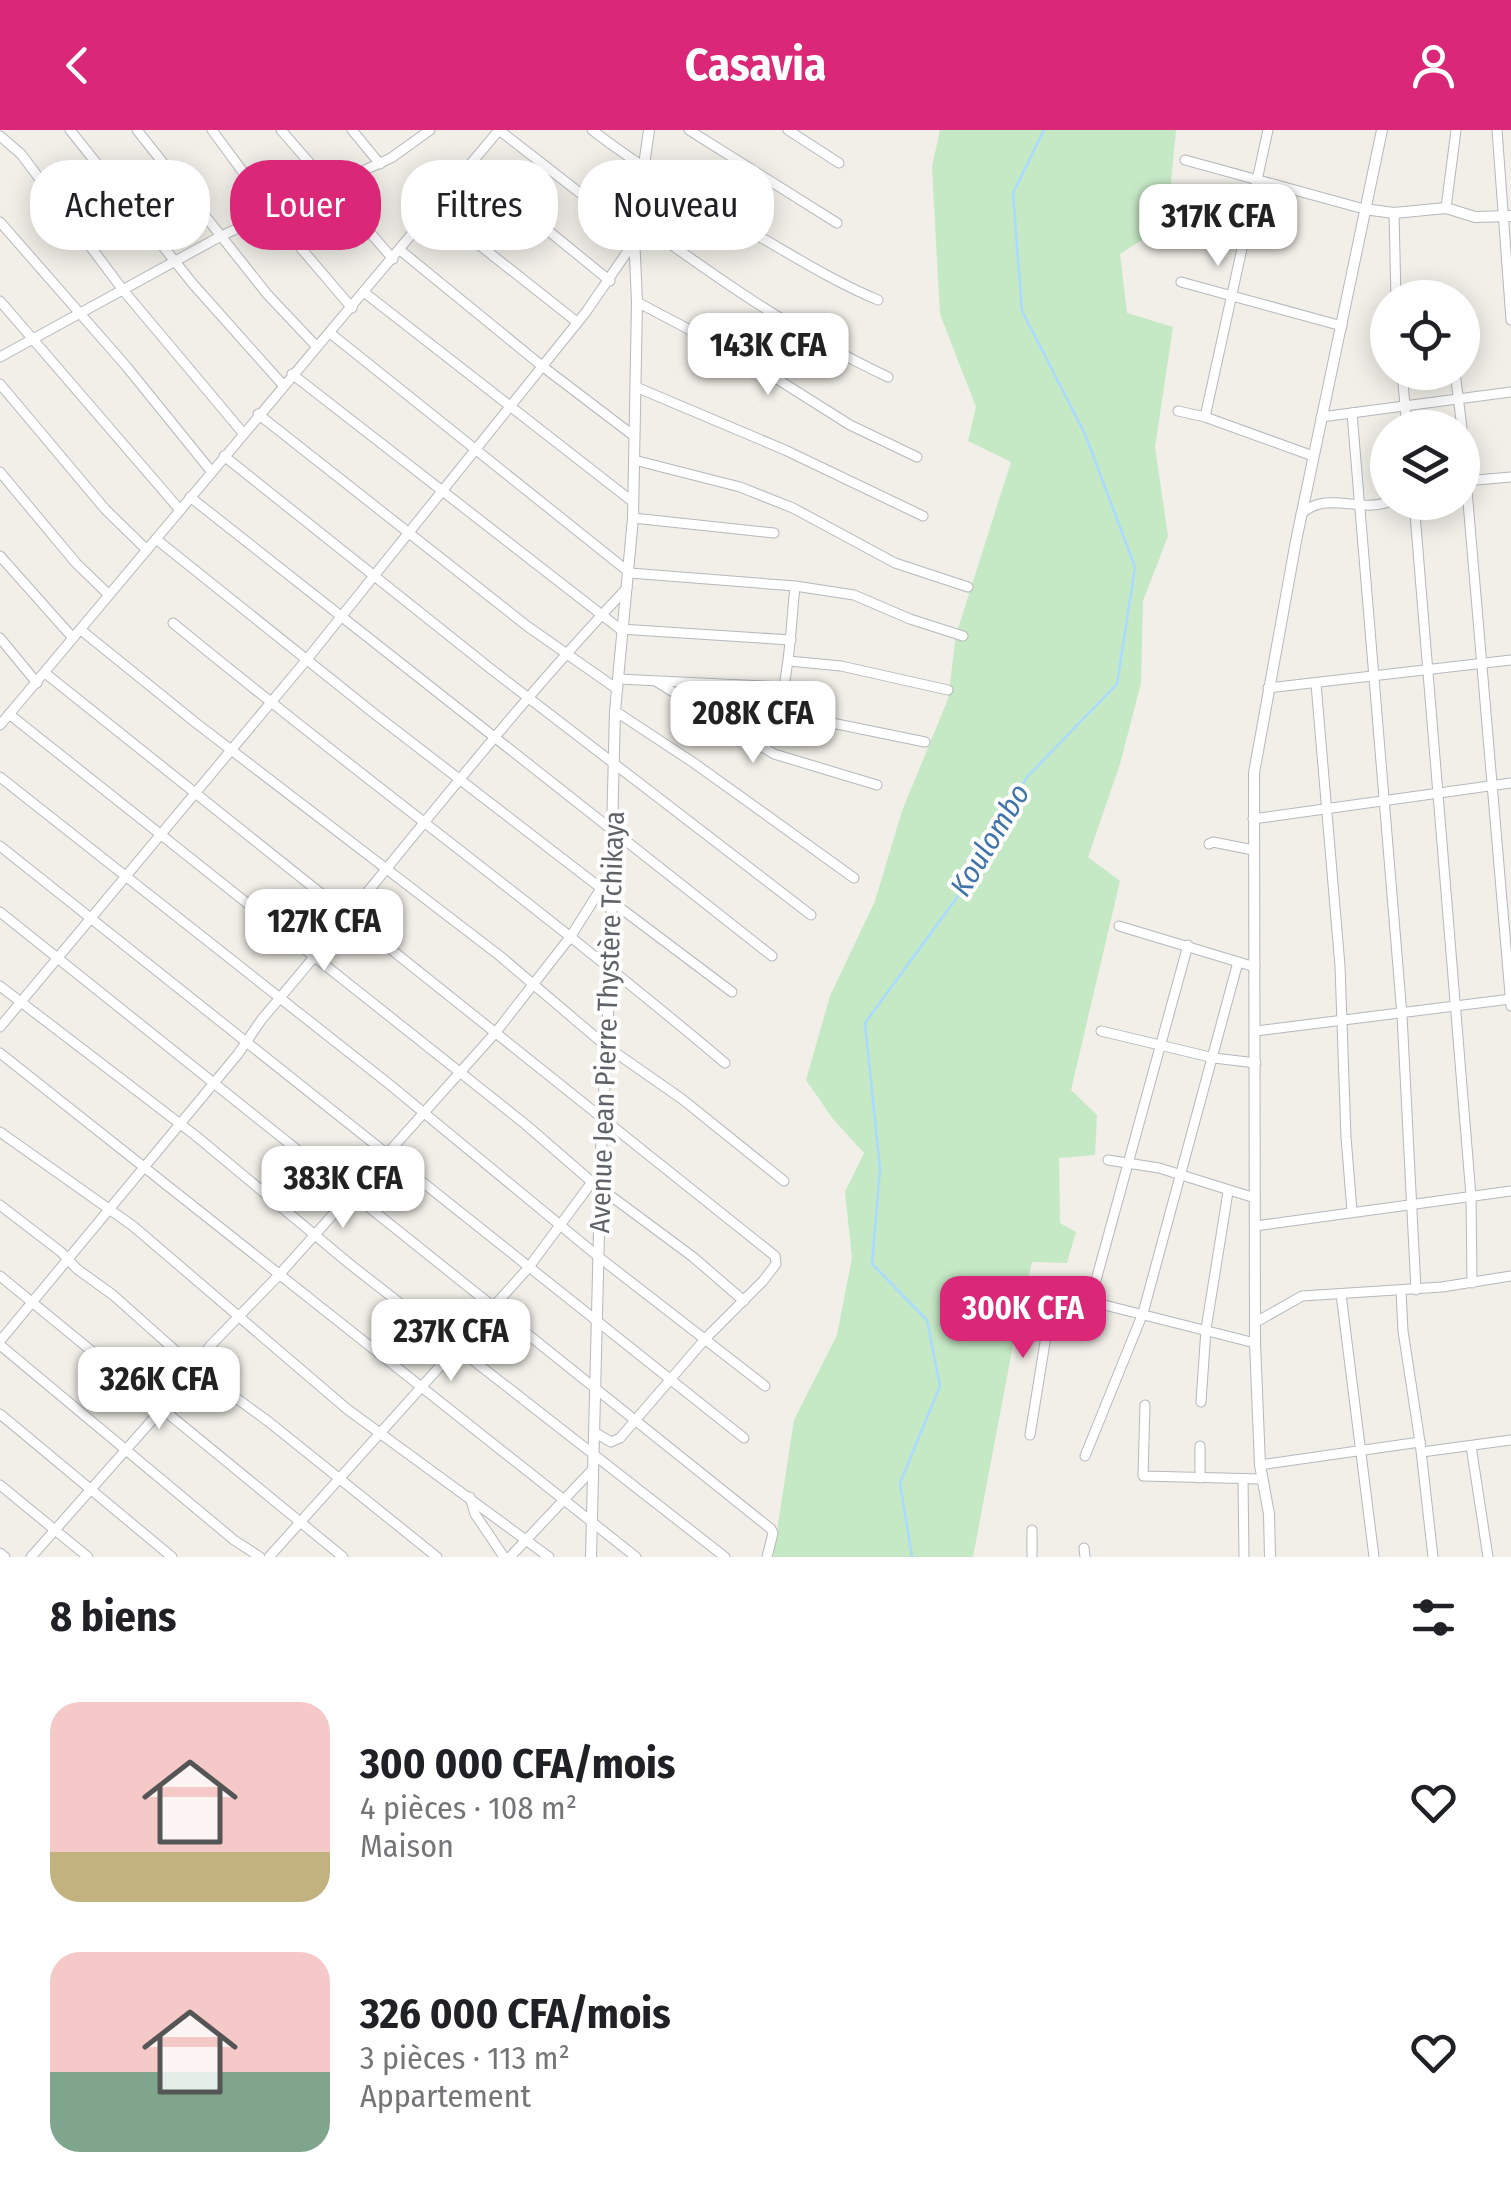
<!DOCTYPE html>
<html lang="fr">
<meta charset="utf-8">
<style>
:root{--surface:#fff;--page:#f2f2f2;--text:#202124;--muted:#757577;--accent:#db2777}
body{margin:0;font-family:"Fira Sans Condensed",sans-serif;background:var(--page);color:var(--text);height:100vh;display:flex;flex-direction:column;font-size:38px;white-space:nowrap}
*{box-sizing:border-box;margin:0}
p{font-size:32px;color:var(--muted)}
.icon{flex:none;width:55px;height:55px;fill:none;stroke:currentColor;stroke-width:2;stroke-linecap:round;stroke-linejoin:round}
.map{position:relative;height:1427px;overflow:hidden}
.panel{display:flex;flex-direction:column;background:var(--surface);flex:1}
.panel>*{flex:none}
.top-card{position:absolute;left:30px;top:30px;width:1000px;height:90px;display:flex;gap:20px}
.controls{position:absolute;left:1370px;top:150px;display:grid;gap:20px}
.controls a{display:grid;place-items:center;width:110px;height:110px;border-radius:50%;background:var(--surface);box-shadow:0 5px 25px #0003;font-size:50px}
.price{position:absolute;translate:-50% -85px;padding:0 22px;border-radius:20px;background:#fff;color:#222;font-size:32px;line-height:65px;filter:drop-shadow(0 2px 5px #0008)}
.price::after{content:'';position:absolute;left:50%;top:60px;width:30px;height:22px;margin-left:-15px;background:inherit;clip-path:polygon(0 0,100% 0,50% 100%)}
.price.current{background:var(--accent);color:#fff}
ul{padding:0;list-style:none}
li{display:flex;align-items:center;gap:30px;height:250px;padding:0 50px}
li span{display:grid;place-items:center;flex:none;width:280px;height:200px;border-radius:30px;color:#555}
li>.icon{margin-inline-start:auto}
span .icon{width:120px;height:120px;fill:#fffc;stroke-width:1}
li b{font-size:42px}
h2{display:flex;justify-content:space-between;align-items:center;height:120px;padding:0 50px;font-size:42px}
.tag{padding:0 35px;border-radius:40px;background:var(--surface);box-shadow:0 5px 25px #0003;font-size:35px;line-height:90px}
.tag.current{background:var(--accent);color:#fff}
header{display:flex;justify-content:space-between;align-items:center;height:130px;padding:0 50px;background:var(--accent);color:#fff;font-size:45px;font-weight:700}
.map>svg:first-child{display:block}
.green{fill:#c5e8c5}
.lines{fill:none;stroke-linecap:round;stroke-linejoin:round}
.stream{stroke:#aadaff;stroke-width:2.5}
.minor-casing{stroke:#b5b8bc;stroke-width:11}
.tertiary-casing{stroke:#b5b8bc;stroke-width:12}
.minor{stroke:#fff;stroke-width:9}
.tertiary{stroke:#fff;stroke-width:10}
.labels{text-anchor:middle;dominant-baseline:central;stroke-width:8;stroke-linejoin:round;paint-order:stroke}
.street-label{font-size:28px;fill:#5f6368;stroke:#fff}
.water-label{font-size:30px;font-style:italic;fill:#4174aa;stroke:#fff}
</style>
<header><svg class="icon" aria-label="back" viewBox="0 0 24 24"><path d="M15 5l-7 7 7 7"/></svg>Casavia<svg class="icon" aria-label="person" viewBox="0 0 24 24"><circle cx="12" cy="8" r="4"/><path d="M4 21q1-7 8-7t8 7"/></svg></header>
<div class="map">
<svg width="1511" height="1427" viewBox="0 0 1511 1427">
<rect width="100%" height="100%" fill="#f1efe8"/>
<path class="green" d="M940,0H1176L1167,94L1120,124L1127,183L1173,197L1155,317L1168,406L1143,471L1141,553L1120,634L1088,727L1120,751L1071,960L1097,985L1095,1025L1059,1028L1060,1093L1076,1102L1067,1133L1032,1132L1016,1199L973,1427H773L794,1290L837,1205L852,1128L845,1062L864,1023L833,989L806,950L830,866L875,771L902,681L948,569L956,505L1011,332L968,311L976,277L940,184L932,37Z"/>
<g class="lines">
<path class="stream" d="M912,1427L900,1353L940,1256L927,1190L872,1134L880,1039L865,893L961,762L1027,647L1117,554L1135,437L1085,304L1022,181L1013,63L1044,0"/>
<g class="minor-casing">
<g id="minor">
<path d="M70,0L193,154L283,255"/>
<path d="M137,0L267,164L317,217"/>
<path d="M212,0L288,103L352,178"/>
<path d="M281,0L393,129"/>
<path d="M352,0L380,34"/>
<path d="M499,0L634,105"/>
<path d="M592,0C645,41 704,75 762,108C800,130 837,153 878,170"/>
<path d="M689,0L837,93"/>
<path d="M788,0L839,33"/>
<path d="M1497,0L1511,190"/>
<path d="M0,6L21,24L123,160L243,303"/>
<path d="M1185,30L1364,79"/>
<path d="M470,37L610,151"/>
<path d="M1446,78L1456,0"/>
<path d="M435,80L577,192"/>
<path d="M1394,83L1396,168"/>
<path d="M637,90C717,148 798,205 888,247"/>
<path d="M0,92L126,236L211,341"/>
<path d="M400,120L542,236L634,306"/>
<path d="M1181,152L1342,196"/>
<path d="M365,163L633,372"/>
<path d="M0,171L180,380"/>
<path d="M637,172L747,230L850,295L917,327"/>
<path d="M330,203L630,443L795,456L854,465L910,489L963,506"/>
<path d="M0,227L221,106L391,28L430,0"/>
<path d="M1402,242L1407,298"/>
<path d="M1455,242L1462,298"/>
<path d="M292,244L620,499L791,510"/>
<path d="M0,254L105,379L147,420"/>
<path d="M636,257L785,320L923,386"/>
<path d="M1178,281L1205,287L1313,326"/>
<path d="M1352,283L1402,885L1416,1160"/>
<path d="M258,284L527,496L617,559"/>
<path d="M1205,287L1268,0"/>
<path d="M1321,287L1511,262"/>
<path d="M1462,302L1511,876"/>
<path d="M224,326L491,539L811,785"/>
<path d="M634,330L740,357L793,378L895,433L968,457"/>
<path d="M0,342L76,433L109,465"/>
<path d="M1465,351L1511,347"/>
<path d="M190,367L772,826"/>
<path d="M1414,372L1471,1066L1472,1153"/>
<path d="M1301,384C1327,360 1358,383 1388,372"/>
<path d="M633,388L774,403"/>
<path d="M156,409L376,585L602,759"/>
<path d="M0,426L73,508"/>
<path d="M173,493C355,643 545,781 725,933"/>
<path d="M81,500L196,593L500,826L606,916L682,969L784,1051"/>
<path d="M0,508L37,553"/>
<path d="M789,531L841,536L948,560"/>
<path d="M45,543L775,1126L776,1134L763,1151L706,1208L620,1308L611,1312L594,1302"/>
<path d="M618,549L784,557"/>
<path d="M657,552L774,624L877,655"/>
<path d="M1316,554L1340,836L1346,1007L1352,1081"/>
<path d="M1268,558L1511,530"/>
<path d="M615,581L694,633L854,748"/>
<path d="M778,582L925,612"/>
<path d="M9,584L525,994L592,1052L693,1127L744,1171"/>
<path d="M0,595L499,0"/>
<path d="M759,617C791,569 789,512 795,456"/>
<path d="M0,647L389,954L600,1128L765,1256"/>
<path d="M1253,689L1511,653"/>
<path d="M1209,714L1213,712L1253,720"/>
<path d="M0,716L744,1308"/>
<path d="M611,771L732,862"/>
<path d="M0,782L771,1399L773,1403L767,1427"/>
<path d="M1119,796L1255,837"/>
<path d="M0,856L196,1006L351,1135L725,1427"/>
<path d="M0,897L308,528L586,182L634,112"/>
<path d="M1101,901L1214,928L1256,933"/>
<path d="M1256,901L1511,869"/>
<path d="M0,923L636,1427"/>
<path d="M0,1002L133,1096L347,1279L549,1427"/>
<path d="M1108,1030L1159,1038L1255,1068"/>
<path d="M0,1075L61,1122L77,1139L113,1165L195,1238L269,1292L437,1427"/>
<path d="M1255,1096L1511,1061"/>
<path d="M0,1146L343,1427"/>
<path d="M1033,1157L1255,1213"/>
<path d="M1401,1161L1403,1201L1420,1312L1433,1427"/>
<path d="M1341,1164L1374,1427"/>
<path d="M1090,1172L1188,815"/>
<path d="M1256,1192L1302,1166L1442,1157L1511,1146"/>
<path d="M0,1211L238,924L262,889C384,746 498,594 627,458"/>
<path d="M0,1215L234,1410L260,1427"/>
<path d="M1201,1272L1206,1199L1228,1062"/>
<path d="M1145,1275L1143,1346L1261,1349"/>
<path d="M0,1284L172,1427"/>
<path d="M1030,1305L1053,1163"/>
<path d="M1471,1316L1488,1427"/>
<path d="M1422,1322L1511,1310"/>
<path d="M1085,1326L1143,1183L1238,832"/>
<path d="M1260,1335L1420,1312"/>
<path d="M1200,1348V1316"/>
<path d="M1243,1349L1244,1427"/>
<path d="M0,1355L88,1427"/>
<path d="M470,1367L475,1384L504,1427"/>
<path d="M1084,1418L1085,1427"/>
<path d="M0,1423L5,1427"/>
<path d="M31,1427L162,1279L210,1216L278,1146L496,902L571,806L610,744"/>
<path d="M269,1427L529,1137L592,1052"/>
<path d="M510,1427L592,1340"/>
<path d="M1032,1427V1400"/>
</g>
</g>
<g class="tertiary-casing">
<g id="tertiary">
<path d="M1364,79L1394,83L1446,78L1475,87L1511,86"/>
<path d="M591,1427L601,1022L612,809L611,743L615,581L633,388L637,172L634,105L649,0"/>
<path d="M1270,1427L1269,1384L1260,1335L1255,1213L1254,643L1296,411L1382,0"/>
</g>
</g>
<use href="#minor" class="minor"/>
<use href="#tertiary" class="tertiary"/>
</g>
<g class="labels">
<g class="street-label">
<text transform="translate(607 892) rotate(-88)">Avenue Jean Pierre Thystère Tchikaya</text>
</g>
<g class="water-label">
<text transform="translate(990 710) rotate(-59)">Koulombo</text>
</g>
</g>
</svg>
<div class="controls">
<a><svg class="icon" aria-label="locate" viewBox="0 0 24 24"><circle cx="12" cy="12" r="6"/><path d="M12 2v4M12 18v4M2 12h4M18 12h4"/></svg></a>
<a><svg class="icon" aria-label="layers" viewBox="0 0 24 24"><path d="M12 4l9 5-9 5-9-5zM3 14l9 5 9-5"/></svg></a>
</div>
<b class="price" style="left:1218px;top:139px">317K CFA</b>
<b class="price" style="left:768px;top:268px">143K CFA</b>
<b class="price" style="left:753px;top:636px">208K CFA</b>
<b class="price" style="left:324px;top:844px">127K CFA</b>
<b class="price" style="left:343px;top:1101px">383K CFA</b>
<b class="price current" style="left:1023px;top:1231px">300K CFA</b>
<b class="price" style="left:451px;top:1254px">237K CFA</b>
<b class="price" style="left:159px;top:1302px">326K CFA</b>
<div class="top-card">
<a class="tag">Acheter</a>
<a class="tag current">Louer</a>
<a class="tag">Filtres</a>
<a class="tag">Nouveau</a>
</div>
</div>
<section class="panel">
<h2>8 biens<svg class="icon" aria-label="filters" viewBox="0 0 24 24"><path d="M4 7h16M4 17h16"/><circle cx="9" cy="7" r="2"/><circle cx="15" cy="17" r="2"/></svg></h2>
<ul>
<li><span style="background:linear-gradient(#f6c9c9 75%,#c2b280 0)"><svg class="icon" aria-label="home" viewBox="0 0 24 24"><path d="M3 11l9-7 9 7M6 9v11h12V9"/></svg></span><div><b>300 000 CFA/mois</b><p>4 pièces · 108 m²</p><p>Maison</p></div><svg class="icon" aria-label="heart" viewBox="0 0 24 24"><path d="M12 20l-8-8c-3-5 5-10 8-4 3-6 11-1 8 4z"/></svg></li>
<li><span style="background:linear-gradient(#f6c9c9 60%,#7fa58c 0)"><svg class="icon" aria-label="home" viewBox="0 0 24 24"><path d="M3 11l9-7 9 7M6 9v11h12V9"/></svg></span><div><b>326 000 CFA/mois</b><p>3 pièces · 113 m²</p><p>Appartement</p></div><svg class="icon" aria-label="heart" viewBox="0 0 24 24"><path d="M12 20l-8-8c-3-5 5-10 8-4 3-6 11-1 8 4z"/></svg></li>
</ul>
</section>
